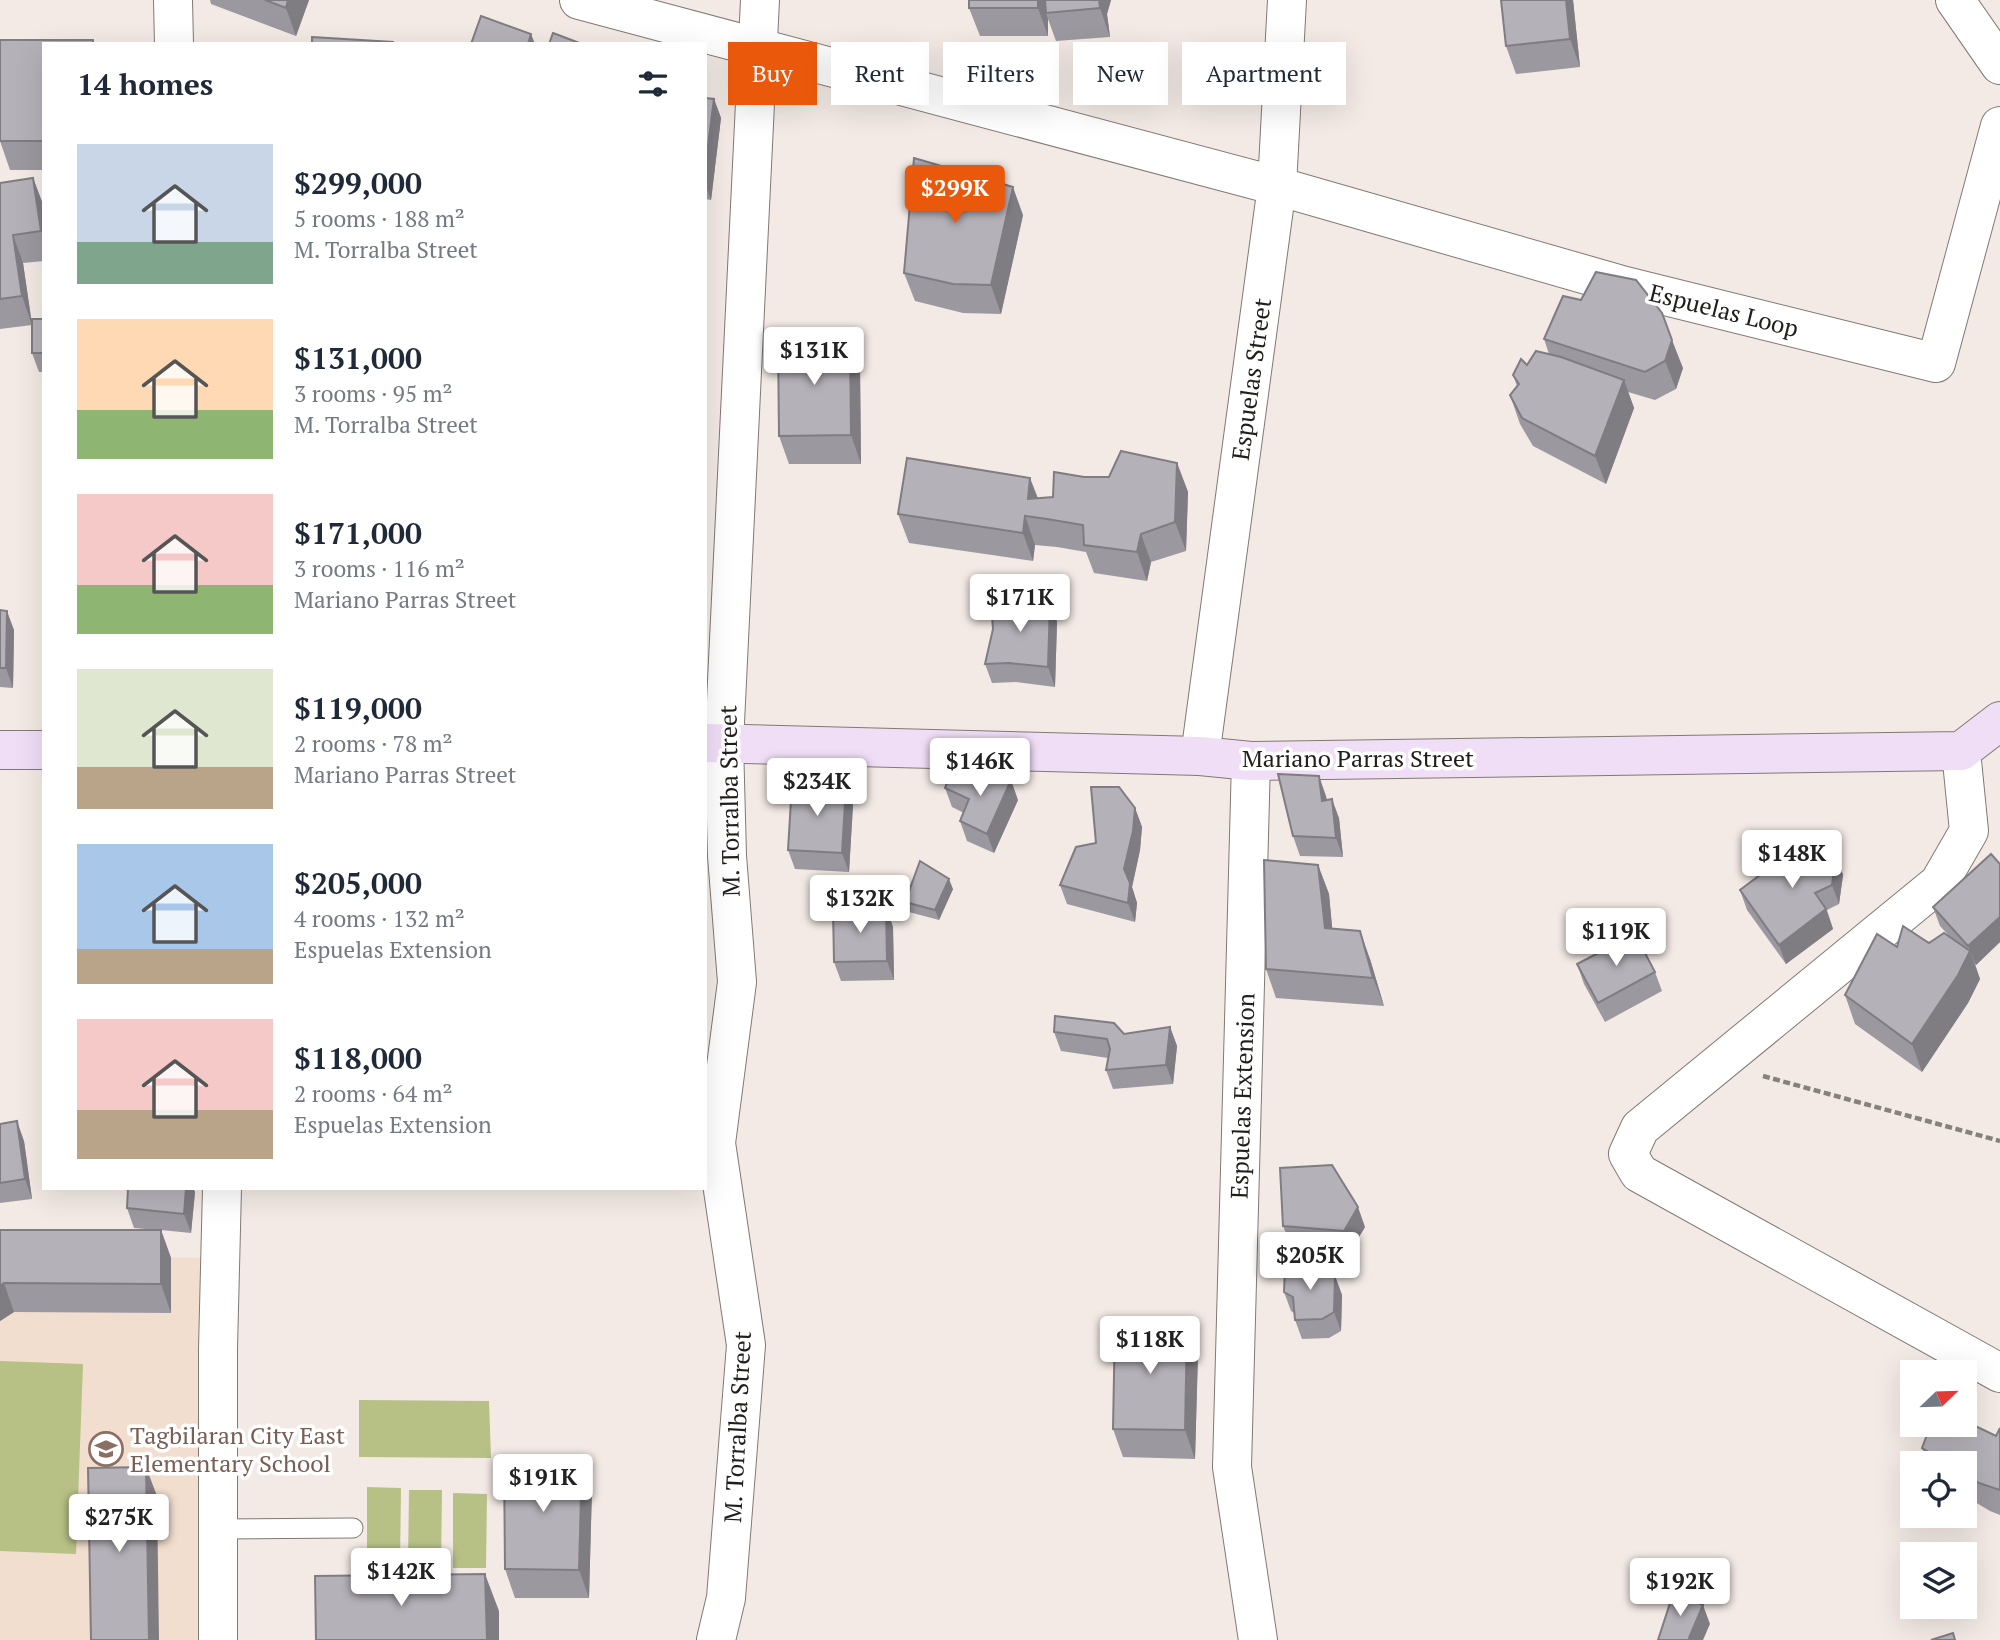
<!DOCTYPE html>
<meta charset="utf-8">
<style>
:root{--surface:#fff;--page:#f2f2f3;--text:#1f2937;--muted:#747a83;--accent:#ea580c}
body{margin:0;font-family:"PT Serif",serif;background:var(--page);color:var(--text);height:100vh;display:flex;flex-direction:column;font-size:26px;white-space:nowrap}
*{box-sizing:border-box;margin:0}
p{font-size:23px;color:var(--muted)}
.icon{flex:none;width:38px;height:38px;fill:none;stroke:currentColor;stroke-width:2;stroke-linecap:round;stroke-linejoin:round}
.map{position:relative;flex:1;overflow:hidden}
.panel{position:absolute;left:42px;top:42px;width:665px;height:1148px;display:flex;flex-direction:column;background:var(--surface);border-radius:0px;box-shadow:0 7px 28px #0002}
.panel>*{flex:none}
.hud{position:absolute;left:728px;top:42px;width:665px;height:63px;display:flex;gap:14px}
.needle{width:46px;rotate:67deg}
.fabs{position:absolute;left:1900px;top:1360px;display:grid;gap:14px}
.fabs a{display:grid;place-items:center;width:77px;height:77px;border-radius:0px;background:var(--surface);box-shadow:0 7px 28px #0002;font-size:35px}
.price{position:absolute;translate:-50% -60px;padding:0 16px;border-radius:7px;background:#fff;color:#222;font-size:23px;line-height:46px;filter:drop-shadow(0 2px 4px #0008)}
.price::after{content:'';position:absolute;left:50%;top:42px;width:21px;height:16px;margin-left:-10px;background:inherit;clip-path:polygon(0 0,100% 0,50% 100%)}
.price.on{background:var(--accent);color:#fff}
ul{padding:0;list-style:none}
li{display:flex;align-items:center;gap:21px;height:175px;padding:0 35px}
li span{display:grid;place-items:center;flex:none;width:196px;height:140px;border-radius:0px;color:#555}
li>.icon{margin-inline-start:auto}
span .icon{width:84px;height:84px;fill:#fffc;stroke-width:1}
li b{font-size:30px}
h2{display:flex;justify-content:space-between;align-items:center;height:84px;padding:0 35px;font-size:30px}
.tag{padding:0 24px;border-radius:0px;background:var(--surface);box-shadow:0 7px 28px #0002;font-size:24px;line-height:63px}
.tag.on{background:var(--accent);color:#fff}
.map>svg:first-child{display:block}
.education{fill:#f2decf}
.green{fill:#b7c085}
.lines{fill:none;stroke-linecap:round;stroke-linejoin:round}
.service-casing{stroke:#817974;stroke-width:21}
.minor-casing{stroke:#817974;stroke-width:40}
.tertiary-casing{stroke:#817974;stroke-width:40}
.secondary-casing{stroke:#817974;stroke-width:40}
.path{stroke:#87817d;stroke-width:4.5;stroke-dasharray:7 3.5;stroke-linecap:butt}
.service{stroke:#fff;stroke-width:19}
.minor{stroke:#fff;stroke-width:38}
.tertiary{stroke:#fff;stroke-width:38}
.secondary{stroke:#f0def6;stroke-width:38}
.wall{fill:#9c989f}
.shaded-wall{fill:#7f7c82}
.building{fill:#b5b1b9;stroke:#7f7c82;stroke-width:2}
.labels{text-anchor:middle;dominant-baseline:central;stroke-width:7;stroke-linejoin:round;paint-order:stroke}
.street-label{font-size:24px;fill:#211e1c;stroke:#fff}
.education-label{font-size:24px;fill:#785e54;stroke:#fff;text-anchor:start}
</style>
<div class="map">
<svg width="2000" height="1640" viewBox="0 0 2000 1640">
<rect width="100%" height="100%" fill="#f3eae5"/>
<path class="education" d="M0,1254L210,1258L213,1640H0Z"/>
<g class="green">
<path d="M0,1361L83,1364L76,1554L0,1551Z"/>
<path d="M359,1400L489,1401L491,1458L359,1457Z"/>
<path d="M367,1487L401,1488L400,1563L367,1562Z"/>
<path d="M409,1490H442L441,1565H408Z"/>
<path d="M453,1493L487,1494L486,1568H453Z"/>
</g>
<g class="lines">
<g class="service-casing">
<path id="service" d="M219,1529L353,1528"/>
</g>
<g class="minor-casing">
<g id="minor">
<path d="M579,0L1277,186L1625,286L1936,363L2000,126"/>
<path d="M1955,0L2000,65"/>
<path d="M1961,751L1969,831L1939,883L1640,1128L1628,1154L1639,1173L2000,1373"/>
<path d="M1251,761L1232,1467L1258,1640"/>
<path d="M716,1640L726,1598L746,1345L716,1143L737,982L727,856L724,743"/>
</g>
</g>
<g class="tertiary-casing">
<g id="tertiary">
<path d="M173,0L174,44"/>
<path d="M724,743L760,0"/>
<path d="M1200,756L1277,186L1287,0"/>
<path d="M218,1640V1349L222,1188"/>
</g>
</g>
<g class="secondary-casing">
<g id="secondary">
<path d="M705,743L1200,756L1251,761L1961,751L2000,721"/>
<path d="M0,750H44"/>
</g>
</g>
<path class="path" d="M1763,1076L2000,1141"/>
<use href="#service" class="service"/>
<use href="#minor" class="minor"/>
<use href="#tertiary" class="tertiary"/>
<use href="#secondary" class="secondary"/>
</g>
<g class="wall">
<path d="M210,0H309L296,36L211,4Z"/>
<path d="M1111,0L1107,14L1110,37L1056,41L1048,19V36H980L969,8Z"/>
<path d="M1501,0H1573L1580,67L1516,74L1506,46Z"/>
<path d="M0,40H93L94,44H44V170H10L0,141Z"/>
<path d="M705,98L714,99L721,118L711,200L705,199Z"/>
<path d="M33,178L44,207V261L23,263L32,324L44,319V372H39L32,353V325L0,329V183Z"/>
<path d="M1023,215L1001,314L963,313L915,301L904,273Z"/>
<path d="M1563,296L1683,368L1676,389L1655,400L1628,392L1634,408L1606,484L1533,446L1520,424L1510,395L1517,386L1513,375L1527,365L1549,354L1544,339Z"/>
<path d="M860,367L861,464H789L779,436Z"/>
<path d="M1177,463L1188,492L1186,551L1151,562L1147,581L1094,573L1086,552L1057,547L1035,545L1033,561L909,543L898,514L1053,497L1084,477H1109Z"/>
<path d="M1050,603L1057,622L1055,687L1016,682L992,683L985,664Z"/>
<path d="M0,610L14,630L13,688L0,687Z"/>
<path d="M945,788L1018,800L994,853L967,841L960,821L964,813L952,807Z"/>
<path d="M1326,796L1327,800L1339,818L1343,857L1300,856L1293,836Z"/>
<path d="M853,805L849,872L795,869L788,850Z"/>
<path d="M1135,808L1142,827L1140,850L1132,887L1137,903L1135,922L1067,904L1060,885L1096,843Z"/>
<path d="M1836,855L1843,875L1839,904L1827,910L1833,929L1786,964L1747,910L1740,890Z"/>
<path d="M2000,864V942L1976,965L1975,964L1980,979L1968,1003L1922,1072L1855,1024L1845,995L1897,947L1951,938L1940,926L1933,907Z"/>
<path d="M1318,865L1329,894L1332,929L1370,959L1384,1006L1276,998L1266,969Z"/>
<path d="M953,889L939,920L909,912L905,902Z"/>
<path d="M886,908L893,927L894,980L841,981L834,962Z"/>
<path d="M1577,964L1655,972L1662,991L1605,1022L1584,984Z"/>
<path d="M1170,1027L1177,1046L1173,1084L1113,1089L1106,1070L1108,1058L1061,1051L1054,1032L1124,1034Z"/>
<path d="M0,1124L24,1141L32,1199L0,1203Z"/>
<path d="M128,1188H193L195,1192L191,1233L161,1230L171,1258V1313L14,1312L0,1321V1230H157L134,1228L127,1208Z"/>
<path d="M1283,1226L1365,1227L1351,1250L1291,1245Z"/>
<path d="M1314,1263L1319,1277L1335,1276L1342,1295L1341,1331L1329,1338L1302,1339L1295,1320L1294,1313L1291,1311L1284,1292Z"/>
<path d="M1187,1324L1198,1353L1195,1459L1123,1457L1113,1429Z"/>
<path d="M2000,1428V1515L1990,1511L1965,1496V1463H1927L1922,1448L1996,1436Z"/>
<path d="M592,1488L589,1598H515L505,1569Z"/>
</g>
<g class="shaded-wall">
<path d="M288,0H309L296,36L286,8Z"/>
<path d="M1038,0H1048L1046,13L1048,19V36L1038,8Z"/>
<path d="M1099,0H1111L1107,14L1110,37L1100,8Z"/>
<path d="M1566,0H1573L1580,67L1570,39Z"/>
<path d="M531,34L535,44H528Z"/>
<path d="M714,99L721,118L711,200L705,184V169Z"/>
<path d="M33,178L44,207V237L41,231Z"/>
<path d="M1013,187L1023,215L1001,314L991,285Z"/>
<path d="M13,235L23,263L32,325L22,296Z"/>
<path d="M850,338L860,367L861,464L851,435Z"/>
<path d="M1672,340L1683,368L1676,389L1665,361Z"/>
<path d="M1624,380L1634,408L1606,484L1595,456Z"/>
<path d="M1177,463L1188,492L1186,551L1175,522Z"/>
<path d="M1030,478L1041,506L1028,499Z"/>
<path d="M1025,516L1035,545L1033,561L1023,533Z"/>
<path d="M1141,534L1151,562L1147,581L1137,552Z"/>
<path d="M1050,603L1057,622L1055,687L1048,667Z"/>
<path d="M7,611L14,630L13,688L6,668Z"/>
<path d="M1319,776L1326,796L1329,821L1322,801Z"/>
<path d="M1011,780L1018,800L994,853L987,834Z"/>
<path d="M846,786L853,805L849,872L842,853Z"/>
<path d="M1332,799L1339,818L1343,857L1336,838Z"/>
<path d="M1135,808L1142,827L1140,850L1132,887L1137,903L1135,922L1128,903L1124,869Z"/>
<path d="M1836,855L1843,875L1839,904L1832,885Z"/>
<path d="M1318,865L1329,894L1335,957L1325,928Z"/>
<path d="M949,879L953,889L939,920L935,910Z"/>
<path d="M886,908L893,927L894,980L887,961Z"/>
<path d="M1826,909L1833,929L1786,964L1779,945Z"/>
<path d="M2000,917V942L1976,965L1968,946Z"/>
<path d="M1360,931L1370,959L1384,1006L1373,978Z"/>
<path d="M1970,951L1980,979L1968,1003L1922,1072L1912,1044Z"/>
<path d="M1170,1027L1177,1046L1173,1084L1166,1065Z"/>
<path d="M17,1121L24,1141L32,1199L25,1179Z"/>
<path d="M186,1188H193L195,1192L191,1233L184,1214Z"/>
<path d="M1358,1207L1365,1227L1351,1250L1344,1231Z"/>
<path d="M161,1230L171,1258V1313L161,1284Z"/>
<path d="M1314,1263L1321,1282L1314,1277Z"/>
<path d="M1335,1276L1342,1295L1341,1331L1334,1312Z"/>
<path d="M4,1283L14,1312L0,1321V1286Z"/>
<path d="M1187,1324L1198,1353L1195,1459L1185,1430Z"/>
<path d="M582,1460L592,1488L589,1598L579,1570Z"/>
<path d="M146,1467L157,1496L159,1640H149Z"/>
<path d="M485,1574L499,1611V1640H487Z"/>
<path d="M1703,1605L1710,1624L1703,1640H1690L1689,1638Z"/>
</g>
<g class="building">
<path d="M265,0H288L286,8Z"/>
<rect x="969" y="0" width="69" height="8"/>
<path d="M1045,0H1099L1100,8L1046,13Z"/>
<path d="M1501,0H1566L1570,39L1506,46Z"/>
<path d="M481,16L531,34L528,44H471Z"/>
<path d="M553,33L582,44H549Z"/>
<path d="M312,37L393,42V44H312Z"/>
<path d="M0,40H93V44H44V141H0Z"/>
<path d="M705,98L714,99L705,169Z"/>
<path d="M914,158L1013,187L991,285L953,284L904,273Z"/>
<path d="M33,178L41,231L13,235L22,296L0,299V183Z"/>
<path d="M1596,272L1636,280L1662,313L1672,340L1665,361L1645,372L1544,339L1563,296L1581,300Z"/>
<rect x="32" y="319" width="12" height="34"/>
<path d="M850,338L851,435L779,436L778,339Z"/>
<path d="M1536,351L1561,357L1624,380L1595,456L1522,418L1510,395L1519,384L1513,375L1521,359L1527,365Z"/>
<path d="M1121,451L1177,463L1175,522L1141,534L1137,552L1084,545L1083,525L1047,519L1025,516L1023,533L898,514L907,458L1030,478L1028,499L1053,497L1054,472L1084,477H1109Z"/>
<path d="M991,602L1050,603L1048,667L1009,663L985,664L993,629Z"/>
<path d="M0,610L7,611L6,668H0Z"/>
<path d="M985,767L1011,780L987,834L960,821L969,799L945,788L951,773L980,784Z"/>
<path d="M1278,774L1319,776L1322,801L1332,799L1336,838L1293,836Z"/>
<path d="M792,783L846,786L842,853L788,850Z"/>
<path d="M1091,787H1119L1135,808L1133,831L1124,869L1130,883L1128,903L1060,885L1076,847L1096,843Z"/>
<path d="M1804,842L1836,855L1832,885L1815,893L1826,909L1779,945L1740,890Z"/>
<path d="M1991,854L2000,864V917L1968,946L1933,907Z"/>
<path d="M1264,860L1318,865L1325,928L1360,931L1373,978L1266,969Z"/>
<path d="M920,861L949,879L935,910L905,902Z"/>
<path d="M886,908L887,961L834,962L833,909Z"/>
<path d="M1903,926L1929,943L1944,933L1970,951L1958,975L1912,1044L1845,995L1877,934L1897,947Z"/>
<path d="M1635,934L1655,972L1598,1003L1577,964Z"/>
<path d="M1055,1016L1114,1023L1124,1034L1170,1027L1166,1065L1106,1070L1110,1049L1107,1039L1054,1032Z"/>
<path d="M17,1121L25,1179L0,1183V1124Z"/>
<path d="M1332,1165L1358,1207L1344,1231L1283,1226L1280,1168Z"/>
<path d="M128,1188H186L184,1214L127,1208Z"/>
<path d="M0,1230H161V1284L4,1283L0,1286Z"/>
<path d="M1314,1263V1277L1335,1276L1334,1312L1322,1319L1295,1320L1293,1297L1284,1292L1285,1266Z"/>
<path d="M1115,1322L1187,1324L1185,1430L1113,1429Z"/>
<path d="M1965,1421L1996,1436L2000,1428V1490L1979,1483L1965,1474V1463H1947L1922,1448L1931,1424H1965Z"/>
<path d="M504,1460H582L579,1570L505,1569Z"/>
<path d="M146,1467L149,1640H91L88,1468Z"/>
<path d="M485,1574L487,1640H316L315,1576Z"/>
<path d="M1674,1591L1703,1605L1689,1638L1692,1640H1658Z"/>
<path d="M1953,1633L1955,1640H1931Z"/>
</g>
<defs>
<g id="school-ring" transform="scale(1.75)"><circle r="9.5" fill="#fff" stroke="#8d6e63" stroke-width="1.5"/><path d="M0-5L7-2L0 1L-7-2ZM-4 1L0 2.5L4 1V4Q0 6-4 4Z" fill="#8d6e63"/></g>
</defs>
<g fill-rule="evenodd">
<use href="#school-ring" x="106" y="1449"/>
</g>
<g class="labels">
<g class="street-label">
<text transform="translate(1724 310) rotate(14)">Espuelas Loop</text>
<text transform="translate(1251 379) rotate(-82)">Espuelas Street</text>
<text x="1358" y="758">Mariano Parras Street</text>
<text transform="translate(729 801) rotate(-91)">M. Torralba Street</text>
<text transform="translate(1242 1096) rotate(-88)">Espuelas Extension</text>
<text transform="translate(737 1427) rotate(-87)">M. Torralba Street</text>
</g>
<g class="education-label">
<text x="130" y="1435">Tagbilaran City East<tspan x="130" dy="28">Elementary School</tspan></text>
</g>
</g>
</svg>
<div class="fabs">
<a><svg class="needle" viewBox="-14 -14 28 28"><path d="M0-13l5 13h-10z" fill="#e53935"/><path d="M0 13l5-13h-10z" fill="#747a83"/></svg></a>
<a><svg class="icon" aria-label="locate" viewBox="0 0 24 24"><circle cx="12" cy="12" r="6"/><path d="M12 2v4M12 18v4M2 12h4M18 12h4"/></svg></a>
<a><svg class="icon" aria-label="layers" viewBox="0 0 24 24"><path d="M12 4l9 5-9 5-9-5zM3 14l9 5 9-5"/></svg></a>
</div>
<b class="price on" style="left:955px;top:225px">$299K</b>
<b class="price" style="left:814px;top:387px">$131K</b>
<b class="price" style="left:1020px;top:634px">$171K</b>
<b class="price" style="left:980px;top:798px">$146K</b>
<b class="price" style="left:817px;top:818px">$234K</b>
<b class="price" style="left:1792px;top:890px">$148K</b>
<b class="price" style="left:860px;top:935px">$132K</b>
<b class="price" style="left:1616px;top:968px">$119K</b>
<b class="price" style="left:1310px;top:1292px">$205K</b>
<b class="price" style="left:1150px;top:1376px">$118K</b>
<b class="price" style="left:543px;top:1514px">$191K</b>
<b class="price" style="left:119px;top:1554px">$275K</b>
<b class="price" style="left:401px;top:1608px">$142K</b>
<b class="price" style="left:1680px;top:1618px">$192K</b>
<div class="hud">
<a class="tag on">Buy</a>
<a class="tag">Rent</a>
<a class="tag">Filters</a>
<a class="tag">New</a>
<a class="tag">Apartment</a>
</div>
<section class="panel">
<h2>14 homes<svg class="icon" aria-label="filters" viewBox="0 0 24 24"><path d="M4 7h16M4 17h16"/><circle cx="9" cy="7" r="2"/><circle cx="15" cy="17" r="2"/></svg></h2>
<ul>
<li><span style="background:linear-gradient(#c9d6e8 70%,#7fa58c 0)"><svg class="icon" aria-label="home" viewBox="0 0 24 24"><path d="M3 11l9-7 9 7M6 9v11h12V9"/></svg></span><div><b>$299,000</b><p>5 rooms · 188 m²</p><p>M. Torralba Street</p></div></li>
<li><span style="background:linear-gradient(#ffd9b3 65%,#8fb573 0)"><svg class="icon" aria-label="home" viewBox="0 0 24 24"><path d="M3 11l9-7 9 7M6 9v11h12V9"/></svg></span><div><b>$131,000</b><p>3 rooms · 95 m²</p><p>M. Torralba Street</p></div></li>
<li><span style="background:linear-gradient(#f6c9c9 65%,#8fb573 0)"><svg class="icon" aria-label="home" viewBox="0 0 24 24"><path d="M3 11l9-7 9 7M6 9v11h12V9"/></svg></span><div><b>$171,000</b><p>3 rooms · 116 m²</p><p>Mariano Parras Street</p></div></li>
<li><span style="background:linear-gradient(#dfe7d0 70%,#b9a48a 0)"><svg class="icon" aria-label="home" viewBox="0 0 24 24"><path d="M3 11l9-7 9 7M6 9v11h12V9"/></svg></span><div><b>$119,000</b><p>2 rooms · 78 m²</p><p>Mariano Parras Street</p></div></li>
<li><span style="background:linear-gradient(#a9c7e8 75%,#b9a48a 0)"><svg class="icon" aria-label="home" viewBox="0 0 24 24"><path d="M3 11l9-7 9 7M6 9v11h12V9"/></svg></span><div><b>$205,000</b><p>4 rooms · 132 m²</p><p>Espuelas Extension</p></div></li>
<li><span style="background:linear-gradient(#f6c9c9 65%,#b9a48a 0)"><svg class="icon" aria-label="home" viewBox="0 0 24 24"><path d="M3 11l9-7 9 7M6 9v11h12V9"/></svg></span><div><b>$118,000</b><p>2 rooms · 64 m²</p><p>Espuelas Extension</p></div></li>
</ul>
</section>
</div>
